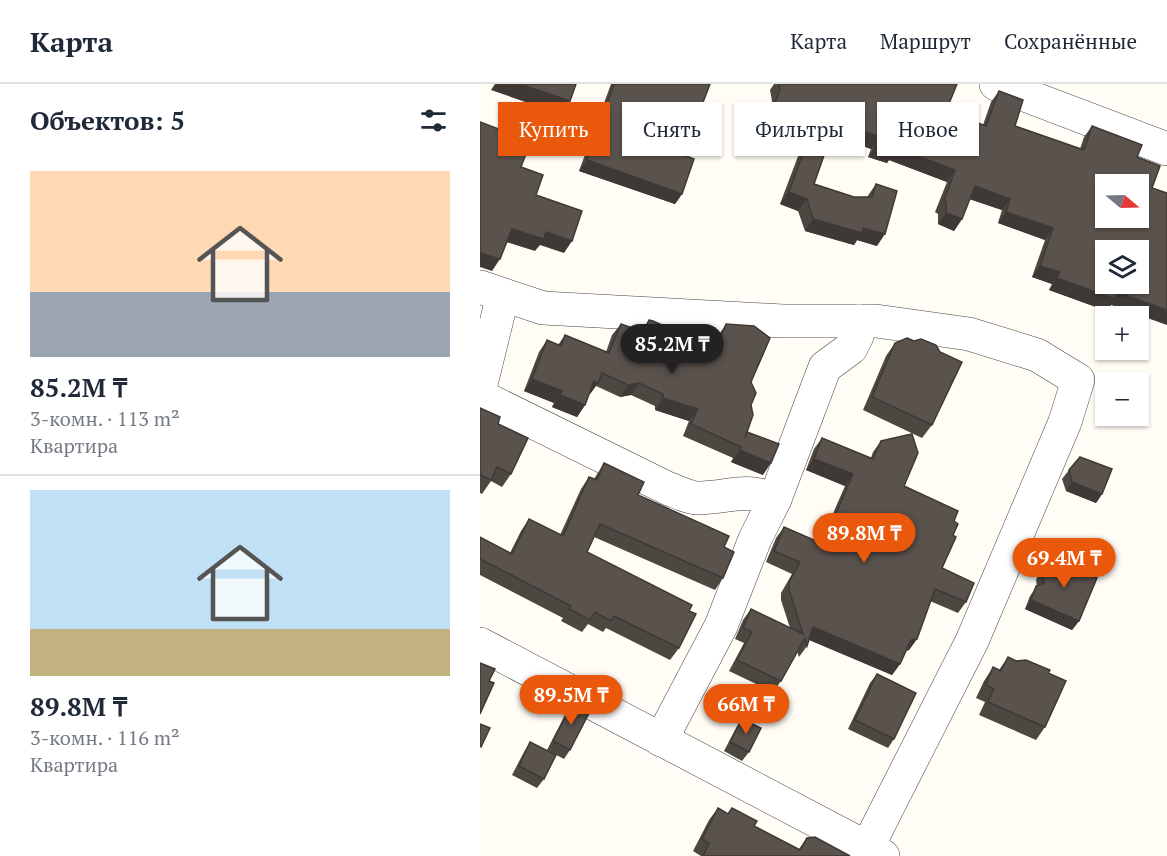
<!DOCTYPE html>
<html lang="ru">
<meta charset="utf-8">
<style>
:root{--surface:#fff;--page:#f6f6f7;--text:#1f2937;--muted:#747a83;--line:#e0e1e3;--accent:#ea580c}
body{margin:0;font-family:"PT Serif",serif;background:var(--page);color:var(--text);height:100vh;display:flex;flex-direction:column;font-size:22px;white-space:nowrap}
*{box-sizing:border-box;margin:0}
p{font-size:20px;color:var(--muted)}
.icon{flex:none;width:33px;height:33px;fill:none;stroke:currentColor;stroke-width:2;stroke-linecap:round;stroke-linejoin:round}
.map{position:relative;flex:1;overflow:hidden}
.details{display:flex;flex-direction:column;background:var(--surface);width:480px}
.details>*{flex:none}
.banner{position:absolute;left:18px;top:18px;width:570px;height:54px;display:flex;gap:12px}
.needle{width:39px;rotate:109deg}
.buttons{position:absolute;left:615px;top:90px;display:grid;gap:12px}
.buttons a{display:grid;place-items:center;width:54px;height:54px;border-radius:0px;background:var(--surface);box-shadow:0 2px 4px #0004;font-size:30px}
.price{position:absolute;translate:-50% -51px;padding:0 14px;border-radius:21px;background:var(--accent);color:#fff;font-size:20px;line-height:39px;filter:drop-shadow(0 2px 3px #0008)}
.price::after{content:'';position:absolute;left:50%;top:36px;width:18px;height:14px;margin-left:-9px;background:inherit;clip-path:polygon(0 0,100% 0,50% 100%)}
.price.active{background:#222;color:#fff}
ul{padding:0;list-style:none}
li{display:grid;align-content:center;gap:12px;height:318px;padding:0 30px}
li+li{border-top:2px solid var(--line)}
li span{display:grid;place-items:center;height:186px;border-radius:0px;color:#555}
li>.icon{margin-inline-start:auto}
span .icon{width:108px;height:108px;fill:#fffc;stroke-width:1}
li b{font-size:26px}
h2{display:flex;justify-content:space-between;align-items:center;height:72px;padding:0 30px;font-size:26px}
.chip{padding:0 21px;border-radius:0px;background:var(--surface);box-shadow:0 2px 4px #0004;font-size:21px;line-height:54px}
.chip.active{background:var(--accent);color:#fff}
header{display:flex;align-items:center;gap:36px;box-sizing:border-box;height:84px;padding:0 30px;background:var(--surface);border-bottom:2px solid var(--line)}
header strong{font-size:28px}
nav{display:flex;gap:33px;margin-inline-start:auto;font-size:21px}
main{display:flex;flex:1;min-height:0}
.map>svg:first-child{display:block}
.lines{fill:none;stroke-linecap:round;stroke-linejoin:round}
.minor-casing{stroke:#444;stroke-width:34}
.minor{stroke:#fff;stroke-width:33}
.wall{fill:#4d4742}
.shaded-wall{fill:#3f3936}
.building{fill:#5a524d;stroke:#3f3936;stroke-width:1.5;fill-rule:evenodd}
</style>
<header>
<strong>Карта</strong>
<nav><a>Карта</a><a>Маршрут</a><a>Сохранённые</a></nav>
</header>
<main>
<section class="details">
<h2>Объектов: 5<svg class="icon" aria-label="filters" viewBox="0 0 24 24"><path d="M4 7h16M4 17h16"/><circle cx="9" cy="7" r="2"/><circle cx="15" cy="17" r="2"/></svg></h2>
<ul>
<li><span style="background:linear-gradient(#ffd9b3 65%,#9aa5b1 0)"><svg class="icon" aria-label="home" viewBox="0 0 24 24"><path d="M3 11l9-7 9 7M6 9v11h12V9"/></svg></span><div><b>85.2M ₸</b><p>3-комн. · 113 m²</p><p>Квартира</p></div></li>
<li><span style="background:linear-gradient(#bfe0f5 75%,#c2b280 0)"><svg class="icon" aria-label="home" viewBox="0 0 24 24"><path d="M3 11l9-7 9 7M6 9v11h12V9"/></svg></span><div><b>89.8M ₸</b><p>3-комн. · 116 m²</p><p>Квартира</p></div></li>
</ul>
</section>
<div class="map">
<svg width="687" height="772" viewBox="0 0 687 772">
<rect width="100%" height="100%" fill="#fffdf5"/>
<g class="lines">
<g class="minor-casing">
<g id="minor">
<path d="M516,0L687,65"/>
<path d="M0,203L63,224L303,237H396L489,250L557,271L598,296L585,338L492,557L387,764"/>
<path d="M0,304L23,211"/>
<path d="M0,312L189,405C198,408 211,415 220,414C251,413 262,404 295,415L345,283L371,264L377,252L379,237"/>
<path d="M0,560L403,772"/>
<path d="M181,656L241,542L275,455L295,415"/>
</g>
</g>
<use href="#minor" class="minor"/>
</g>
<g class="wall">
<path d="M131,0H230L203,71L202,110L195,120L99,87Z"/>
<path d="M294,0H477L466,27L503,41L511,18L519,7L535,42L600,65L604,53L612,42L657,73L631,221L627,227L569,206L572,200L552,193L565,156L518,139L522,126L490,115L482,135L474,147L458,140V130L455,128L467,98L409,76L407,79L388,73L391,65L352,50L334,100L374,113H387L396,100L397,162L377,156L374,161L325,147L318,127L300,120L323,59L282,43L292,17L290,6Z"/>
<path d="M169,236L233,264L238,252L246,240L271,298V321L267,349L283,391L251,378L253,374L203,352L209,337L175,326V322L151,311L140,313L116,302L110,310H109L105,321L97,333L72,323L74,319L44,307L59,268L67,256L78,261L85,251L126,268L132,251L141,240L161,248Z"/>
<path d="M415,259L452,341L442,354L383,326L406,272Z"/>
<path d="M0,324L18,340L31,390L22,403L11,397L2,410L0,409Z"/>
<path d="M342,354L391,374L393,368L401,357L424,402L474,437L473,451L462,484L486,518L478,529L450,517L437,555L429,566L426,567L420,580L412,591L329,556L327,562L319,573L317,567L301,597L293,608L249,587L264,559L255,555L263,536L271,525L310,544L301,516V509L312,490L286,478L296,454L304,443L340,459L365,402L326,386L334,365Z"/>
<path d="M124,379L158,411L244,463L243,494L235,506L114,453L107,468L209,527L199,564L190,576L126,544L123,548L108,540L102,548L81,537L83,534L0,491V453L30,469L41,447L49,435L80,451L101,405L109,393L114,395Z"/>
<path d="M589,386L622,410L616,419L586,407L582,395Z"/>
<path d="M569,473L599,537L592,546L545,525L550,512L557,502L556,496L563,482Z"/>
<path d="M528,573L568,589L565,643L556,656L499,631L505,618L496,614L504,597L513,583L519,586Z"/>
<path d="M397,590L414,655L408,664L368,645L390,599Z"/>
<path d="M93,618L90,666L84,675L67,666L87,627Z"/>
<path d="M262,635L269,668L262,677L244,667L256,644Z"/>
<path d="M50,658L64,695L57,704L32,691L44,668Z"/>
<path d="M238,724L248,730L252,724L274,742L319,765L327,754L370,772H221L213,767L229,736Z"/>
</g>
<g class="shaded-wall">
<path d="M15,0H40L90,17L80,30L11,6Z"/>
<path d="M290,31L331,47L323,59L282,43Z"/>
<path d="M356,37L400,53L391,65L348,49Z"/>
<path d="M396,61L416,64L475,86L467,98L409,76L407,79L388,73Z"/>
<path d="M107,76L202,110L195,120L99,87Z"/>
<path d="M495,102L530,115L522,126L486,114Z"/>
<path d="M309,108L327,115L318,127L300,120Z"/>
<path d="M526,128L573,144L565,156L518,139Z"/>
<path d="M466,129L482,135L474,147L458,140Z"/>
<path d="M333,135L383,144L405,150L397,162L377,156L374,161L325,147Z"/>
<path d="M32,145L66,148L92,157L84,169L60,161L55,167L23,157Z"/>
<path d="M0,169L20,175L12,187L0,183Z"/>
<path d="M560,182L580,188L572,200L552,193Z"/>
<path d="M577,194L637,208L687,226V241L631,221L627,227L569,206Z"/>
<path d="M52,295L82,307L74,319L44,307Z"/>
<path d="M114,297L118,299L110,310L106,309Z"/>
<path d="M159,299L151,311L140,313L148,301Z"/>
<path d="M80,311L105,321L97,333L72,323Z"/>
<path d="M183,314L218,325L209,337L175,326Z"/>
<path d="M260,366L291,379L283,391L251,378Z"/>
<path d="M334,375L373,390L365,402L326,386Z"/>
<path d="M592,398L622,410L616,419L586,407Z"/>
<path d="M551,516L599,537L592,546L545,525Z"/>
<path d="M333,543L420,580L412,591L325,554Z"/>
<path d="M437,555L429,566L423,567L431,556Z"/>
</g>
<g class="building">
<path d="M40,0H96L90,17Z"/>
<path d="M134,0H230L203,71L214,75L202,110L107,76Z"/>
<path d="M299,0H477L466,27L506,42L519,7L543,16L535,42L604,66L612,42L662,61L657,73L680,82L672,104L687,109V226L637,208L635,215L577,194L580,188L560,182L573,144L526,128L530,115L495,102L482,135L466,129V118L464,117L475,86L416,64L415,67L396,61L400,53L356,37L334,100L374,113H392L396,100L417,107L405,150L383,144L382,149L333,135L327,115L309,108L331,47L290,31L300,6ZM626,100H658V134H626ZM626,166H658V200H626Z"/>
<path d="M0,38L51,57L41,83L63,91L56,111L102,127L92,157L66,148L64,155L32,145L20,175L0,169Z"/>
<path d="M169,236L173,237L236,265L246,240L274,242L290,254L271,298L276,309L271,321L273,331L265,354L267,348L299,360L291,379L260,366L261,363L211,340L218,325L183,314V310L159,299L148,301L122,289L118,299L114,297L105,321L80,311L82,307L52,295L67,256L81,262L85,251L129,269L141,240L163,248Z"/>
<path d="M427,254L434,257L441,255L456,261L460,268L482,278L452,341L392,313L415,259Z"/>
<path d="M0,324L20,333L18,340L48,354L31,390L17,383L11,396L0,391Z"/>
<path d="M432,350L438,369L424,402L478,427L474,437L478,440L473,451L476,453L462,484L494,499L486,518L455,505L437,555L431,556L420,580L333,543L327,562L325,554L301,597L257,576L272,548L263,544L271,525L323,550L309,505V498L320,478L294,467L304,443L343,460L373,390L334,375L342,354L393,375L401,357Z"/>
<path d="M600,373L632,385L622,410L592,398L589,386Z"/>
<path d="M124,379L164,398L158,411L249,452L244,463L254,468L243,494L120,440L107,468L212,521L209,527L216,530L199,564L134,532L131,537L115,528L110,536L89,525L91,522L0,475V453L32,470L49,435L83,452L109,393L117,396Z"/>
<path d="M569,473L617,494L599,537L551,516L556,502L564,499L562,487Z"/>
<path d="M528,573L536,577L546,576L570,586L568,589L586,597L565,643L508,618L514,605L506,601L513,583L521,587Z"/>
<path d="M0,579L15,585L9,597L14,599L0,630Z"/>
<path d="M397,590L436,609L414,655L375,636Z"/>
<path d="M93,618L110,627L90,666L73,657Z"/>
<path d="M262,635L281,644L269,668L250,658Z"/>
<path d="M0,640L10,644L1,663L0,662Z"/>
<path d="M50,658L76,671L64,695L39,682Z"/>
<path d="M238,724L248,730L252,724L277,737L274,742L320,766L327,754L335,753L370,772H223L229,759L222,755Z"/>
</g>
</svg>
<div class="buttons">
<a><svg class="needle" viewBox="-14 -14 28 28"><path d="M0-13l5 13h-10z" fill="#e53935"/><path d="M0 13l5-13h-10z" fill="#747a83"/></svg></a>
<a><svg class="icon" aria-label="layers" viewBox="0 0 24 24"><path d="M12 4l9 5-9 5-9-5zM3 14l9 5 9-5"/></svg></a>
<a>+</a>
<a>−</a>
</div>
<b class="price active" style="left:192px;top:291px">85.2M ₸</b>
<b class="price" style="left:384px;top:480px">89.8M ₸</b>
<b class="price" style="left:584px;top:505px">69.4M ₸</b>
<b class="price" style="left:91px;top:642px">89.5M ₸</b>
<b class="price" style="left:266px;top:651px">66M ₸</b>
<div class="banner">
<a class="chip active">Купить</a>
<a class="chip">Снять</a>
<a class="chip">Фильтры</a>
<a class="chip">Новое</a>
</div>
</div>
</main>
